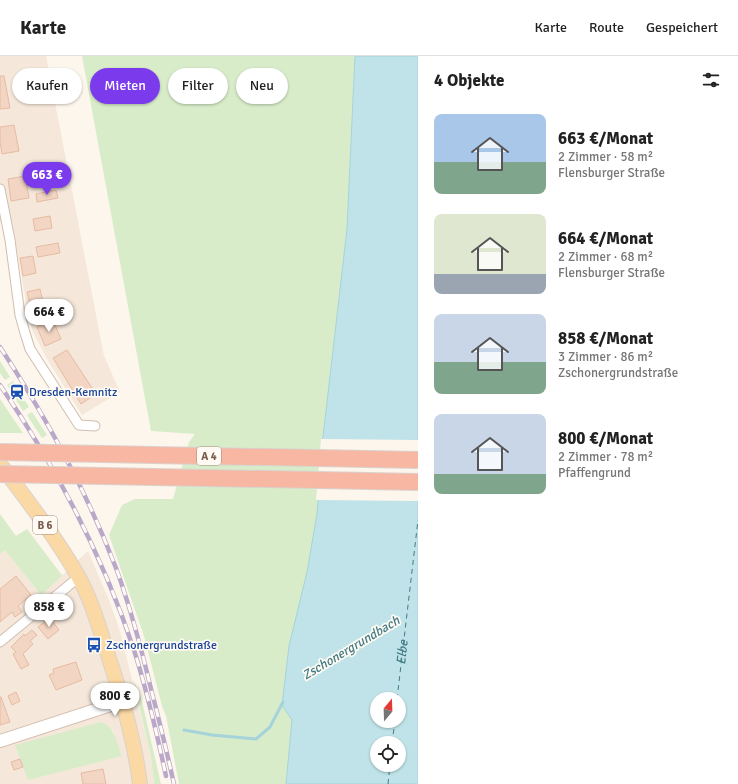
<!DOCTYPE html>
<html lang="de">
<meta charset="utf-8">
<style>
:root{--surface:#fff;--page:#f2f2f2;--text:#222;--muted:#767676;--line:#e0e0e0;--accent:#7c3aed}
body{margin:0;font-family:Signika,sans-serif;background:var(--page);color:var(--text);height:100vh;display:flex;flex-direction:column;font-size:15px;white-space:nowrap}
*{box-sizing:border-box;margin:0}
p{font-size:13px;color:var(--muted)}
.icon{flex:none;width:22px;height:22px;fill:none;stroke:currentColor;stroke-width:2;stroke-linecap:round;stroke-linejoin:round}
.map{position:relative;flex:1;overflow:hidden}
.side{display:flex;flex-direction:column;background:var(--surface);width:320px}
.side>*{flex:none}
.banner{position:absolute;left:12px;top:12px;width:346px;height:36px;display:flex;gap:8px}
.needle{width:26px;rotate:19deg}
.fabs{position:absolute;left:370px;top:636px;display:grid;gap:8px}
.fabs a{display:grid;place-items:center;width:36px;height:36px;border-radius:50%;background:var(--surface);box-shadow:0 1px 3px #0004;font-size:20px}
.price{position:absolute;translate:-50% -34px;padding:0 9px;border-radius:14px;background:#fff;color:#222;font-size:13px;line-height:26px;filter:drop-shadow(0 1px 2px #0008)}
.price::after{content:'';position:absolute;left:50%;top:24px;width:12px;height:9px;margin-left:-6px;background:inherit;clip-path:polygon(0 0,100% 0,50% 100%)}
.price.on{background:var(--accent);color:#fff}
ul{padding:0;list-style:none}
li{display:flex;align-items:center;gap:12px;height:100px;padding:0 16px}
li span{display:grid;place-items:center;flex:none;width:112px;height:80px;border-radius:8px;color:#555}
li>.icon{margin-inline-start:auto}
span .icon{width:48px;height:48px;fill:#fffc;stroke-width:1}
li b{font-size:17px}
h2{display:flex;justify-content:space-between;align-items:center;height:48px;padding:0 16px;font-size:17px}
.tag{padding:0 14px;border-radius:18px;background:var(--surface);box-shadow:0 1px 3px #0004;font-size:14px;line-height:36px}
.tag.on{background:var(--accent);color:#fff}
header{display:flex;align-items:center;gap:24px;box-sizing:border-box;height:56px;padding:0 20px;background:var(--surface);border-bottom:1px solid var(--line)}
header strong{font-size:19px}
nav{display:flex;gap:22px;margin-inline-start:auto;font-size:14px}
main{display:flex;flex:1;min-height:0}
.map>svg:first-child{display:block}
.residential{fill:#f5e8da;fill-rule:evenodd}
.green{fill:#d8ecc9}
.water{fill:#bfe3e8;stroke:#a5d3da;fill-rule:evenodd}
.pier{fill:#fdf6ec}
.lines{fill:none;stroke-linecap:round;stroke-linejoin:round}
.stream{stroke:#a5d3da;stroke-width:3}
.ferry{stroke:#437c86;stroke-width:1;stroke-dasharray:5 4;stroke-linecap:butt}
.building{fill:#f3d5c3;stroke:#e6bba3}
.street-casing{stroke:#d1beb0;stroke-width:11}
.secondary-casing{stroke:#d6c0b0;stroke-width:14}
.primary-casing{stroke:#dad1cd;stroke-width:16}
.street{stroke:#fff;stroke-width:9}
.secondary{stroke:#fff;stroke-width:12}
.primary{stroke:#fbd9a5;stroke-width:14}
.rail-casing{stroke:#b9a8c9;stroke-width:4.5}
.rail{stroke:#fffaf3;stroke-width:3;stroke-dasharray:9;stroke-linecap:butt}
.highway-bridge-casing{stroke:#dad1cd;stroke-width:18;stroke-linecap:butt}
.highway-bridge{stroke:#f7b7a3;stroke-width:16}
.labels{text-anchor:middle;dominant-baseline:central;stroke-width:3.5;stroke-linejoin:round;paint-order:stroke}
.shield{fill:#fffaf3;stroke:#a28b7f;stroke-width:1}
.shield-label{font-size:11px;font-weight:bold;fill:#7a5c4d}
.transit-label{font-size:12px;fill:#164399;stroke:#fffaf3;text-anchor:start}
.water-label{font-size:13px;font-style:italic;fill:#437c86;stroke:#fffaf3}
</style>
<header>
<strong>Karte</strong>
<nav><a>Karte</a><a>Route</a><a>Gespeichert</a></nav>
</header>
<main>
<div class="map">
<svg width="418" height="728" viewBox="0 0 418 728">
<rect width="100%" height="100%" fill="#fdf6ec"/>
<g class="residential">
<path d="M0,0H46L104,300L120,336L82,359L47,303L33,276L28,258L12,165L0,167Z"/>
<path d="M5,494L41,539L88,495L109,544L120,575L151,701L154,728H0V498ZM101,666L113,675L122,700L94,668Z"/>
</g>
<g class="green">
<path d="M82,0H355L347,173L323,381L317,458L307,516L289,590L282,649L292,664L286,728H179L166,660L162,650L144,580L109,479L122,449L135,443H173L189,386L195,378L151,375Z"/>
<path d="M0,305L10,321L5,324L0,317Z"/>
<path d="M13,325L29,351L23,355L7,329Z"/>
<path d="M0,343L23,377H0Z"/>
<path d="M32,356L47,379L42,382L27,359Z"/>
<path d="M0,458L16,480L27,473L61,518L62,520L41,539L5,494L0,498Z"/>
<path d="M133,624L141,641L161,728H154L151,701Z"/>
<path d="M101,666C115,671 117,687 122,700L28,724L15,689Z"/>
</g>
<path class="water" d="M355,0H418V728H286L292,664L282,649L289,590L307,516L317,458L323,381L347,173ZM377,643H399V665H377ZM377,687H399V709H377Z"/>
<path class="pier" d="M321,383L418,384V445L316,444Z"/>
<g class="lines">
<path class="stream" d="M184,674L212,679L256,683L270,671L283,646"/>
<g class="ferry">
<path id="s1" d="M397,643L418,464"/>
<path d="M392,687L395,665"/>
<path d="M388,728L390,709"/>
</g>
</g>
<g class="building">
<path d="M33,14L34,22L22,25L21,16Z"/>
<path d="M0,20H4L10,52L0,53Z"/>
<path d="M14,69L19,95L2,98L0,86V71Z"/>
<path d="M25,120L29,142L11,145L8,123Z"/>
<path d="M56,134L58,142L37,146L36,138Z"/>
<path d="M50,160L52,172L35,175L33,163Z"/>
<path d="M58,187L60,197L38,201L36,191Z"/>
<path d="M33,200L36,217L23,220L20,202Z"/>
<path d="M40,233L44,250L31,253L27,236Z"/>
<path d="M53,264L61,283L45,290L37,271Z"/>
<path d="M67,294L96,338L81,348L53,302Z"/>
<path d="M16,520L31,539L18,550L22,556L15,561L12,556L0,566V533Z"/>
<path d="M50,562L59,574L48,583L38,571Z"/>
<path d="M32,574L37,579L30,585L33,588L23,598L29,609L21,613L13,598L16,596L11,591L24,578L25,580Z"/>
<path d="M76,606L82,624L56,634L49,619L54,617L53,613Z"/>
<path d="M16,636L20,645L12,649L8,640Z"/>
<path d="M0,641H1L10,666L0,669Z"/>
<path d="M20,703L23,711L14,714L11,706Z"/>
<path d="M103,713L106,728H83L81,717Z"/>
</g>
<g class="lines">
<g class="street-casing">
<g id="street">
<path d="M0,133L10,184L20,259L25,277L30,293L79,369L95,370"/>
<path d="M0,586L79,521"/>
</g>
</g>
<g class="secondary-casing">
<path id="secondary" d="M0,685L123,645"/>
</g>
<g class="primary-casing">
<path id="primary" d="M0,408C27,444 55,480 78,520C90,541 98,567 105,590C120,635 134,681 140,728"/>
</g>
<use href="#street" class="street"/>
<use href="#secondary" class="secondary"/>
<use href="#primary" class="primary"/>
<g class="rail-casing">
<g id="rail">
<path d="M0,291C46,361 86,434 116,512C131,553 142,595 152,637C160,667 167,697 174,728"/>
<path d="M0,329C56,411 103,500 134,594C147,635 157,678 166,720"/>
</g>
</g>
<use href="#rail" class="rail"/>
<g class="highway-bridge-casing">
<g id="highway-bridge">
<path d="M0,396L418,404"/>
<path d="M0,418L418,426"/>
</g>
</g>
<use href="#highway-bridge" class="highway-bridge"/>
</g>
<defs>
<g id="station-bare" transform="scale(1.2)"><path d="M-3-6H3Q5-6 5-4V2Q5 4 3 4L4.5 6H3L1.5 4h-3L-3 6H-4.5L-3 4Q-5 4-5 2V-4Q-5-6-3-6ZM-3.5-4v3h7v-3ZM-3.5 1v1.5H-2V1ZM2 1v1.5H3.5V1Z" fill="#1a4fb4" stroke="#fffaf3" stroke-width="2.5" paint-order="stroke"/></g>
<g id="bus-bare" transform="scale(1.2)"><path d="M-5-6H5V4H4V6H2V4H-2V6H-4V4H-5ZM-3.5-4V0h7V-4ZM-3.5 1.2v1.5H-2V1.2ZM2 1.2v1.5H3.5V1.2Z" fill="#1a4fb4" stroke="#fffaf3" stroke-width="2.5" paint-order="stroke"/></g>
</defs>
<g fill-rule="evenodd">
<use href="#station-bare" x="17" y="336"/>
<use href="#bus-bare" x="94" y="589"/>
</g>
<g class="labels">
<g class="shield">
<rect x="197" y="391" width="24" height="18" rx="3"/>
<rect x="33" y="460" width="24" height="18" rx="3"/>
</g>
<g class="shield-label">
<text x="209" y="400">A 4</text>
<text x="45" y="469">B 6</text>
</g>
<g class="transit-label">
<text x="29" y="336">Dresden-Kemnitz</text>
<text x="106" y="589">Zschonergrundstraße</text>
</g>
<g class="water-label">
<text transform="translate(351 592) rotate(-31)">Zschonergrundbach</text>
<text stroke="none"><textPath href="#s1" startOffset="47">Elbe</textPath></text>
</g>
</g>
</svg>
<div class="fabs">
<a><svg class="needle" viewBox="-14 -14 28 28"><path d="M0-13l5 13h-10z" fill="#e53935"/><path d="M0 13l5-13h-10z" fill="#767676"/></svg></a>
<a><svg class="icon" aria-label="locate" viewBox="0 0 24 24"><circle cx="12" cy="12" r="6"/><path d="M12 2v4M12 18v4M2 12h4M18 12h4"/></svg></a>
</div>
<b class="price on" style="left:47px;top:140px">663 €</b>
<b class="price" style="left:49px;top:277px">664 €</b>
<b class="price" style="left:49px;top:572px">858 €</b>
<b class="price" style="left:115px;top:661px">800 €</b>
<div class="banner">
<a class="tag">Kaufen</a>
<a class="tag on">Mieten</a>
<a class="tag">Filter</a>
<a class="tag">Neu</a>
</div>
</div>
<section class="side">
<h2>4 Objekte<svg class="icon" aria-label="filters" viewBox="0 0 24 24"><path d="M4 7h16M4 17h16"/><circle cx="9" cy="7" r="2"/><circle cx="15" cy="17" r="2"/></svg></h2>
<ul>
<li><span style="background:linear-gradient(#a9c7e8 60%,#7fa58c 0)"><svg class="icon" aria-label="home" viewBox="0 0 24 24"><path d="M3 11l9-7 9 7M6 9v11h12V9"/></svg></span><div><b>663 €/Monat</b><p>2 Zimmer · 58 m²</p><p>Flensburger Straße</p></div></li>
<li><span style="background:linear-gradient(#dfe7d0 75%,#9aa5b1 0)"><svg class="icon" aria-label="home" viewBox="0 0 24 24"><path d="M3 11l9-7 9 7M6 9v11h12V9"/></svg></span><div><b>664 €/Monat</b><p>2 Zimmer · 68 m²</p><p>Flensburger Straße</p></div></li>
<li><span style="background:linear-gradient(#c9d6e8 60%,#7fa58c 0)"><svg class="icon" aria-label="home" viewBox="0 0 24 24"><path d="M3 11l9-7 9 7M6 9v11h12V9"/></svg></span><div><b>858 €/Monat</b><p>3 Zimmer · 86 m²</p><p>Zschonergrundstraße</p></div></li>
<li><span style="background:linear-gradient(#c9d6e8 75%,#7fa58c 0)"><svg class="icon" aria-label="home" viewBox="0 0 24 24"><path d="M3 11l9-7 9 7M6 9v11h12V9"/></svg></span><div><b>800 €/Monat</b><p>2 Zimmer · 78 m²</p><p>Pfaffengrund</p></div></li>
</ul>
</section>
</main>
